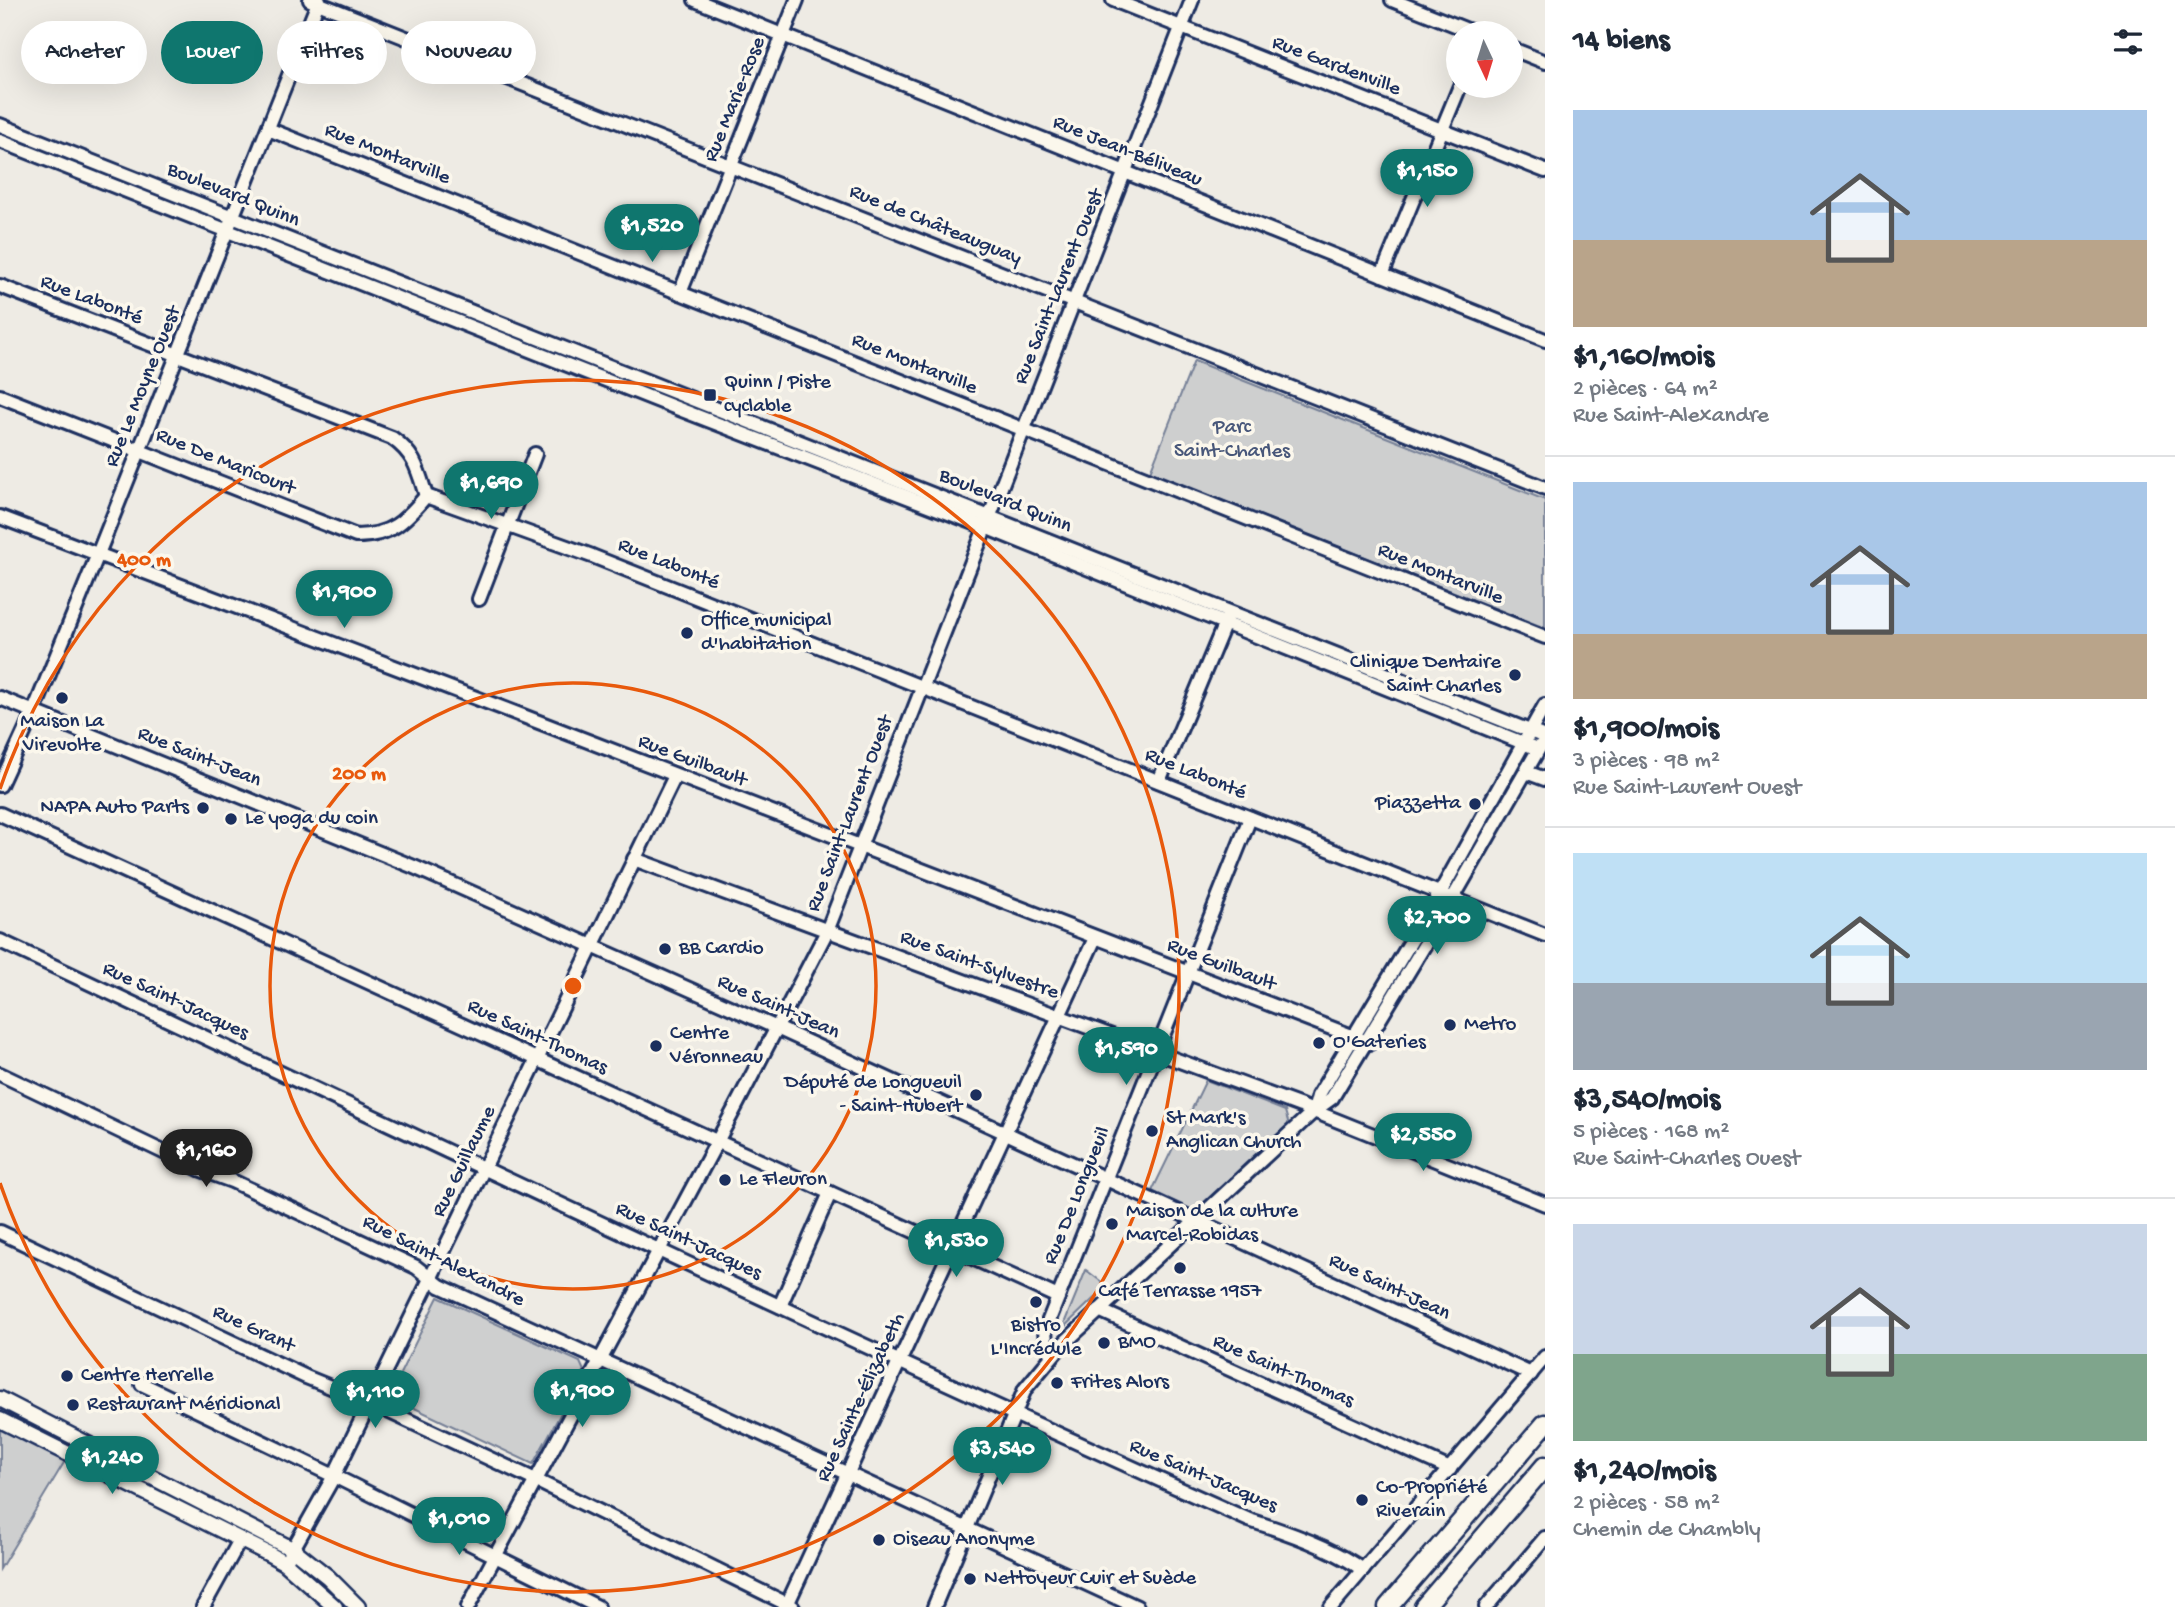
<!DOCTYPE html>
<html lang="fr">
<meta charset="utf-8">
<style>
:root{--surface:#fff;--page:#f6f6f7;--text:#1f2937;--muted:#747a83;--line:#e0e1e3;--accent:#0f766e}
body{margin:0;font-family:"Gochi Hand",sans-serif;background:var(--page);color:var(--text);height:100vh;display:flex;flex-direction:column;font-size:26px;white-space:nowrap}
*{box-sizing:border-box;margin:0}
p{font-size:23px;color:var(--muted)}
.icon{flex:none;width:38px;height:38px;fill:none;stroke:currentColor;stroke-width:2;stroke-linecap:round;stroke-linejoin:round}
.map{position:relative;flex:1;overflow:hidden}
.sheet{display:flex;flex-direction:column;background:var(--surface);width:630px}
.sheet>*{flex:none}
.hud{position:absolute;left:21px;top:21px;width:665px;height:63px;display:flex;gap:14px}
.needle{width:46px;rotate:176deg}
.fabs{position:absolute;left:1446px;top:21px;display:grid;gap:14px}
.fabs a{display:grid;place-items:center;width:77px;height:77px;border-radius:50%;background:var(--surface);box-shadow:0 7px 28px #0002;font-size:35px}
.price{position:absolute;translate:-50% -60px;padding:0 16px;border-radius:24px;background:var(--accent);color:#fff;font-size:23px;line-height:46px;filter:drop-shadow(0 2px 4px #0008)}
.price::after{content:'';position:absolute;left:50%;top:42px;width:21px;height:16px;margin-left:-10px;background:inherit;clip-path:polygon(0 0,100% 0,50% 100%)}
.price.current{background:#222;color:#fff}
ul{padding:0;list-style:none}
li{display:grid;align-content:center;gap:14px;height:371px;padding:0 28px}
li+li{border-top:2px solid var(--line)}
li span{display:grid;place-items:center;height:217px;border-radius:0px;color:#555}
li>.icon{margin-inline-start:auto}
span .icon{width:126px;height:126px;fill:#fffc;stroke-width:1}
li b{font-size:30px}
h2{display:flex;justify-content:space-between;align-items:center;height:84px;padding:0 28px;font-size:30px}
.tag{padding:0 24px;border-radius:32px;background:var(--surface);box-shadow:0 7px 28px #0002;font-size:24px;line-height:63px}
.tag.current{background:var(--accent);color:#fff}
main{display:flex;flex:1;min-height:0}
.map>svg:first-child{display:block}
.green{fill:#cecfcf;stroke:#747f96;stroke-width:2}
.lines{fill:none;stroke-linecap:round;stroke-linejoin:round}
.minor-casing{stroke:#1b2f5e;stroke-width:18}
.major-casing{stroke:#1b2f5e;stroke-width:19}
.highway-casing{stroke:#1b2f5e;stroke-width:23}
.minor{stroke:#fbf7ec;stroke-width:12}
.major{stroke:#fbf7ec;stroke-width:14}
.highway{stroke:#fbf7ec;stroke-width:18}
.ring{fill:none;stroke:#e8590c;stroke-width:3.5}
.poi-dot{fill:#1b2f5e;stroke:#fbf7ec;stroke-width:2.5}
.labels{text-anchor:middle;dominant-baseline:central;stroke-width:7;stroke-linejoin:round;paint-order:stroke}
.street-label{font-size:21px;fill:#1b2f5e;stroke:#fbf7ec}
.poi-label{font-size:21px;fill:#1b2f5e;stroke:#fbf7ec;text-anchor:start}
.park-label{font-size:21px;fill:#48577a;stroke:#fbf7ec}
.centre{fill:#e8590c;stroke:#fbf7ec;stroke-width:3.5}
.ring-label{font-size:21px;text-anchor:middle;font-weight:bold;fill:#e8590c;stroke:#fbf7ec;stroke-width:7;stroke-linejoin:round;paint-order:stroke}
</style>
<main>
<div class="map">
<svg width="1545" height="1607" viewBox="0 0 1545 1607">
<rect width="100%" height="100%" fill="#eeebe4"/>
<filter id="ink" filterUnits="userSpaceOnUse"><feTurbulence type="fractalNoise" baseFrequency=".0143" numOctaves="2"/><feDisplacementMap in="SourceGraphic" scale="14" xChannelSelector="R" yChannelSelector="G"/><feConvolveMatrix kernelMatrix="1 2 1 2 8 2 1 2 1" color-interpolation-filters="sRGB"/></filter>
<g filter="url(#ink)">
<g class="green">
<path d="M1194,361L1545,500V628L1150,472Z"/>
<path d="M1206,1080L1285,1111L1289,1125L1197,1212L1152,1191Z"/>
<path d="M1086,1270L1107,1286L1064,1327L1063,1326Z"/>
<path d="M438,1297L580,1362L584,1371L533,1464L389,1396Z"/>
<path d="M0,1427L65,1461L0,1569Z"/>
</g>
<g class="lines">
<g class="minor-casing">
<g id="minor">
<path d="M310,0L1545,488"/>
<path d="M695,0L1545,340"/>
<path d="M1113,0L1545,171"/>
<path d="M1392,0L1475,33"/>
<path d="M1510,48L1545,62"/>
<path d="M0,125L1545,737"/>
<path d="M268,129L1545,637"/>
<path d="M0,141L679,409L985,527L1538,749"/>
<path d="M1382,275L1460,86"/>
<path d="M0,286L392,438C415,454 418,470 426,496"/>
<path d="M680,293L797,0"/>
<path d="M0,396L356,536C391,536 405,521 426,496"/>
<path d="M426,496L592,556L1545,935"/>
<path d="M0,517L505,709L1370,1043"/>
<path d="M479,599L535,454"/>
<path d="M0,698L414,867L777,1028L1531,1374"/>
<path d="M1526,772L1545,779"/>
<path d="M1159,781L1227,618"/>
<path d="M0,785L34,711L98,554L319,0"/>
<path d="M0,814L1058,1297"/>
<path d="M634,859L1301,1106L1545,1204"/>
<path d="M0,941C415,1136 830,1333 1249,1520C1284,1531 1334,1548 1363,1570"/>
<path d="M0,1074L199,1169L232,1181L416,1267L440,1286L1137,1607"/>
<path d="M1314,1111L1318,1096L1440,893L1545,705"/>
<path d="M0,1232L306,1377L377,1406L529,1477L793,1607"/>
<path d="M780,1306L830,1193"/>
<path d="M1099,1310L1450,1469"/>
<path d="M1051,1355L1046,1343L1045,1330L1250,818"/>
<path d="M142,1384L334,1476L598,1607"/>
<path d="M285,1563L334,1476L675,776"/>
<path d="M203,1607L240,1540"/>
<path d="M468,1607L735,1108L827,931L1192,0"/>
<path d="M786,1607L1095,938"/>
<path d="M934,1607L1025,1389L1060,1347L1314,1111L1332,1098L1453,898L1541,745"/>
<path d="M1331,1607L1545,1357"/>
<path d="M1486,1607L1545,1538"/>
</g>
</g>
<g class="major-casing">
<g id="major">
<path d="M0,1399L294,1550L328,1577L358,1607"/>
<path d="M0,1420L269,1554L285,1563L335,1607"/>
</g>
</g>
<g class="highway-casing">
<g id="highway">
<path d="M1388,1607L1545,1424"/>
<path d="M1424,1607L1545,1466"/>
</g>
</g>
<use href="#minor" class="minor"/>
<use href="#major" class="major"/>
<use href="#highway" class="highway"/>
</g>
</g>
<g class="ring">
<circle cx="573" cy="986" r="303"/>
<path d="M0 789A606 606 0 1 1 0 1183"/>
</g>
<g class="poi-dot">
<rect x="703" y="388" width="14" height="14" rx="3.5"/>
<circle cx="687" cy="633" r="7"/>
<circle cx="1515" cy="675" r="7"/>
<circle cx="62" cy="698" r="7"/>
<circle cx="1475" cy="804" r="7"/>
<circle cx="203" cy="808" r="7"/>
<circle cx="231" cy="819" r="7"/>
<circle cx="665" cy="949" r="7"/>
<circle cx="1450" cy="1025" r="7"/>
<circle cx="1319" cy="1043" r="7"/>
<circle cx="656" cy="1046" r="7"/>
<circle cx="976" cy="1095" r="7"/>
<circle cx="1152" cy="1131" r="7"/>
<circle cx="725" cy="1180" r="7"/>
<circle cx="1112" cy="1224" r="7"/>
<circle cx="1180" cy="1268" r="7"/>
<circle cx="1036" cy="1302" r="7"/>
<circle cx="1104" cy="1343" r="7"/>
<circle cx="67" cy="1376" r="7"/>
<circle cx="1057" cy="1383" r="7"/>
<circle cx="73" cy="1405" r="7"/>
<circle cx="1362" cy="1500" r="7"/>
<circle cx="879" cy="1540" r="7"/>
<circle cx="970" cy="1579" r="7"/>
</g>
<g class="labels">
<g class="street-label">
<text transform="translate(1336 67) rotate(21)">Rue Gardenville</text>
<text transform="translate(736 100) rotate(-68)">Rue Marie-Rose</text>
<text transform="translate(1127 152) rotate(22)">Rue Jean-Béliveau</text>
<text transform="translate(387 155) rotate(22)">Rue Montarville</text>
<text transform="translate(233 196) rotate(22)">Boulevard Quinn</text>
<text transform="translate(935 226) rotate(22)">Rue de Châteauguay</text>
<text transform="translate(1060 287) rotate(-68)">Rue Saint-Laurent Ouest</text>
<text transform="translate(91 301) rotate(21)">Rue Labonté</text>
<text transform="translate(914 365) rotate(22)">Rue Montarville</text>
<text transform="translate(144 387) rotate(-68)">Rue Le Moyne Ouest</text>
<text transform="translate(225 463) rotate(22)">Rue De Maricourt</text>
<text transform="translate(1005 502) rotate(22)">Boulevard Quinn</text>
<text transform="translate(668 565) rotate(22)">Rue Labonté</text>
<text transform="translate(1440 575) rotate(22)">Rue Montarville</text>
<text transform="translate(199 758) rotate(22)">Rue Saint-Jean</text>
<text transform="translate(692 762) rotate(21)">Rue Guilbault</text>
<text transform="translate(1195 775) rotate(22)">Rue Labonté</text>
<text transform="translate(851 814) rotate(-69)">Rue Saint-Laurent Ouest</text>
<text transform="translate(979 966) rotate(20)">Rue Saint-Sylvestre</text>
<text transform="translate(1221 966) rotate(21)">Rue Guilbault</text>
<text transform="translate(175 1002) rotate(25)">Rue Saint-Jacques</text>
<text transform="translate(778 1008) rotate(24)">Rue Saint-Jean</text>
<text transform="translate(537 1038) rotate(25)">Rue Saint-Thomas</text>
<text transform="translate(465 1162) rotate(-64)">Rue Guillaume</text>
<text transform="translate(1078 1196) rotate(-68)">Rue De Longueuil</text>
<text transform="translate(688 1242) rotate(25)">Rue Saint-Jacques</text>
<text transform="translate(443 1262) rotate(27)">Rue Saint-Alexandre</text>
<text transform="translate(1389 1288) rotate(25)">Rue Saint-Jean</text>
<text transform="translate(253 1330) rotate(25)">Rue Grant</text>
<text transform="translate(1283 1372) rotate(24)">Rue Saint-Thomas</text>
<text transform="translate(862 1398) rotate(-65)">Rue Sainte-Élizabeth</text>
<text transform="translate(1203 1477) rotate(23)">Rue Saint-Jacques</text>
</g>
<g class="poi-label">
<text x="724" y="383">Quinn / Piste<tspan x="724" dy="24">cyclable</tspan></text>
<text x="701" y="621">Office municipal<tspan x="701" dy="24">d'habitation</tspan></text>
<text x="1501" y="663" text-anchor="end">Clinique Dentaire<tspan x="1501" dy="24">Saint Charles</tspan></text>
<text x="62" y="722" text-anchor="middle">Maison La<tspan x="62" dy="24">Virevolte</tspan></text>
<text x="1461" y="804" text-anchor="end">Piazzetta</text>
<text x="189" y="808" text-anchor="end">NAPA Auto Parts</text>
<text x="245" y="819">Le yoga du coin</text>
<text x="679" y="949">BB Cardio</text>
<text x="1464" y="1025">Metro</text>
<text x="670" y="1034">Centre<tspan x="670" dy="24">Véronneau</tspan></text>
<text x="1333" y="1043">O'Gateries</text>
<text x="962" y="1083" text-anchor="end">Député de Longueuil<tspan x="962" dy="24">- Saint-Hubert</tspan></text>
<text x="1166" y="1119">St Mark's<tspan x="1166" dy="24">Anglican Church</tspan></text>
<text x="739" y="1180">Le Fleuron</text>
<text x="1126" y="1212">Maison de la culture<tspan x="1126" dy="24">Marcel-Robidas</tspan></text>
<text x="1180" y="1292" text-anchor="middle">Café Terrasse 1957</text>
<text x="1036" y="1326" text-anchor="middle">Bistro<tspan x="1036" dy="24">L'Incrédule</tspan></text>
<text x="1118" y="1343">BMO</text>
<text x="81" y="1376">Centre Herrelle</text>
<text x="1071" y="1383">Frites Alors</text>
<text x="87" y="1405">Restaurant Méridional</text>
<text x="1376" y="1488">Co-Propriété<tspan x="1376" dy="24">Riverain</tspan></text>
<text x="893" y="1540">Oiseau Anonyme</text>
<text x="984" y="1579">Nettoyeur Cuir et Suède</text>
</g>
<g class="park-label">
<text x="1232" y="428">Parc<tspan x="1232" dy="24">Saint-Charles</tspan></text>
</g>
</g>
<circle cx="573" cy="986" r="10" class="centre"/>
<g class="ring-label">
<text x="144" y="565">400 m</text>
<text x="359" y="779">200 m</text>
</g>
</svg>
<div class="fabs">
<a><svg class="needle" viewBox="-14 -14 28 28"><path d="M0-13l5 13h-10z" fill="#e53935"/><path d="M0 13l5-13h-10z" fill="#747a83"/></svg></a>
</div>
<b class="price" style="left:1427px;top:209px">$1,150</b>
<b class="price" style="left:652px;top:264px">$1,520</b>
<b class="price" style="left:491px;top:521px">$1,690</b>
<b class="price" style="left:344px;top:630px">$1,900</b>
<b class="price" style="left:1437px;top:956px">$2,700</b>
<b class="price" style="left:1126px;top:1087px">$1,590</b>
<b class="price" style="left:1423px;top:1173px">$2,550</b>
<b class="price current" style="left:206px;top:1189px">$1,160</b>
<b class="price" style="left:956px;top:1279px">$1,530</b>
<b class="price" style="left:582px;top:1429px">$1,900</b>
<b class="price" style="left:375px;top:1430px">$1,110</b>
<b class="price" style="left:1002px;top:1487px">$3,540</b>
<b class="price" style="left:112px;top:1496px">$1,240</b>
<b class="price" style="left:459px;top:1557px">$1,010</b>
<div class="hud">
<a class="tag">Acheter</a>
<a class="tag current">Louer</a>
<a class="tag">Filtres</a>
<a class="tag">Nouveau</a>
</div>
</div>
<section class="sheet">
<h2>14 biens<svg class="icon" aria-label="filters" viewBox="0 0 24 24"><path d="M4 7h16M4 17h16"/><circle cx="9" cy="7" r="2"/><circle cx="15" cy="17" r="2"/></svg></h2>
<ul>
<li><span style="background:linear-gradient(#a9c7e8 60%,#b9a48a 0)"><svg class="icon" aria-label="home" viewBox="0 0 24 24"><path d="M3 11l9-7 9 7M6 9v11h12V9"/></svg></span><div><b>$1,160/mois</b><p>2 pièces · 64 m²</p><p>Rue Saint-Alexandre</p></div></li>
<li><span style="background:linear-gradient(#a9c7e8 70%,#b9a48a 0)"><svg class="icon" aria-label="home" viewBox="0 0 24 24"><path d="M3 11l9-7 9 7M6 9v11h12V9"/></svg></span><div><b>$1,900/mois</b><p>3 pièces · 98 m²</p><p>Rue Saint-Laurent Ouest</p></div></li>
<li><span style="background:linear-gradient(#bfe0f5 60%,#9aa5b1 0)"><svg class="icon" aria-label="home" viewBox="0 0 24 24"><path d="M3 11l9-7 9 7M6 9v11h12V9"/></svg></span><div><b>$3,540/mois</b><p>5 pièces · 168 m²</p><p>Rue Saint-Charles Ouest</p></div></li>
<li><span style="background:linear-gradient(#c9d6e8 60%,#7fa58c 0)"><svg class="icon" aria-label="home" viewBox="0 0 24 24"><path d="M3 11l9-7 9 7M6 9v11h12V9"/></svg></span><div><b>$1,240/mois</b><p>2 pièces · 58 m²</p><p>Chemin de Chambly</p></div></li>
</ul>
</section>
</main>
